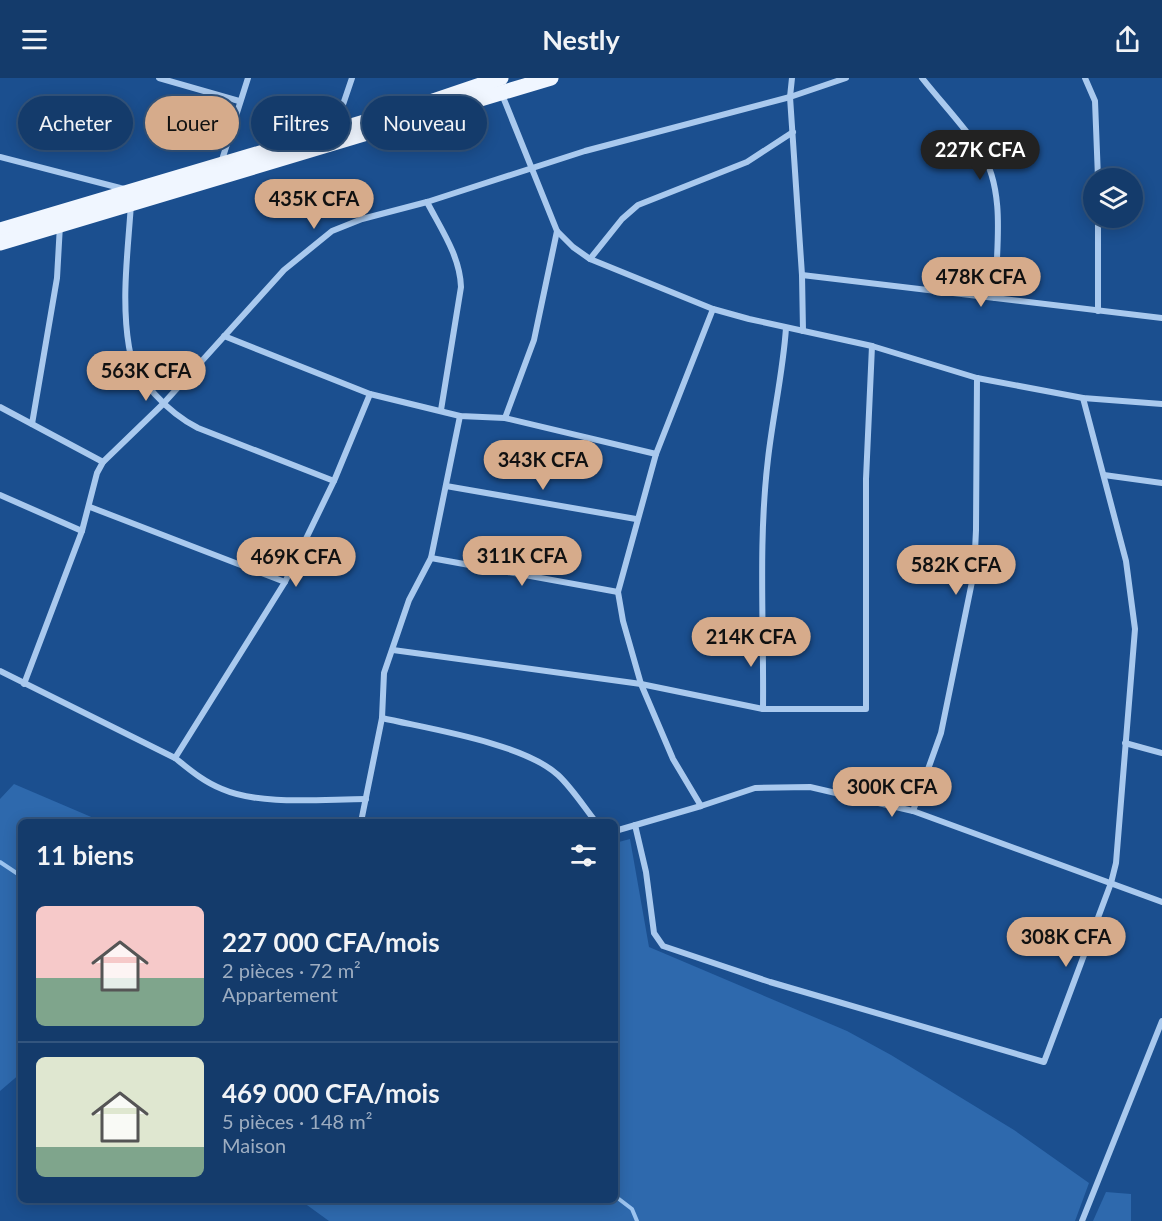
<!DOCTYPE html>
<html lang="fr">
<meta charset="utf-8">
<style>
:root{--surface:#143b6b;--page:#214673;--text:#f1f3f6;--muted:#9dadc1;--line:#33557e;--accent:#d6ab8b}
body{margin:0;font-family:Lato,sans-serif;background:var(--page);color:var(--text);height:100vh;display:flex;flex-direction:column;font-size:22px;white-space:nowrap}
*{box-sizing:border-box;margin:0}
p{font-size:20px;color:var(--muted)}
.icon{flex:none;width:33px;height:33px;fill:none;stroke:currentColor;stroke-width:2;stroke-linecap:round;stroke-linejoin:round}
.map{position:relative;flex:1;overflow:hidden}
.drawer{position:absolute;left:18px;top:741px;width:600px;height:384px;display:flex;flex-direction:column;background:var(--surface);border-radius:9px;box-shadow:0 3px 15px #0003,0 0 0 2px var(--line)}
.drawer>*{flex:none}
.top-card{position:absolute;left:18px;top:18px;width:600px;height:54px;display:flex;gap:12px}
.fabs{position:absolute;left:1083px;top:90px;display:grid;gap:12px}
.fabs a{display:grid;place-items:center;width:60px;height:60px;border-radius:50%;background:var(--surface);box-shadow:0 3px 15px #0003,0 0 0 2px var(--line);font-size:30px}
.price{position:absolute;translate:-50% -51px;padding:0 14px;border-radius:21px;background:var(--accent);color:#111;font-size:20px;line-height:39px;filter:drop-shadow(0 2px 3px #0008)}
.price::after{content:'';position:absolute;left:50%;top:36px;width:18px;height:14px;margin-left:-9px;background:inherit;clip-path:polygon(0 0,100% 0,50% 100%)}
.price.current{background:#222;color:#fff}
ul{padding:0;list-style:none}
li{display:flex;align-items:center;gap:18px;height:150px;padding:0 18px}
li+li{border-top:2px solid var(--line)}
li span{display:grid;place-items:center;flex:none;width:168px;height:120px;border-radius:9px;color:#555}
li>.icon{margin-inline-start:auto}
span .icon{width:72px;height:72px;fill:#fffc;stroke-width:1}
li b{font-size:26px}
h2{display:flex;justify-content:space-between;align-items:center;height:72px;padding:0 18px;font-size:26px}
.pill{padding:0 21px;border-radius:27px;background:var(--surface);box-shadow:0 3px 15px #0003,0 0 0 2px var(--line);font-size:21px;line-height:54px}
.pill.current{background:var(--accent);color:#111}
header{display:flex;justify-content:space-between;align-items:center;height:78px;padding:0 18px;background:var(--surface);font-size:27px;font-weight:700}
.map>svg:first-child{display:block}
.green{fill:#2e69ad}
.lines{fill:none;stroke-linecap:round;stroke-linejoin:round}
.stream{stroke:#9cc4f0;stroke-width:4}
.minor{stroke:#a9c9ee;stroke-width:6}
.primary{stroke:#f0f6ff;stroke-width:15}
</style>
<header><svg class="icon" aria-label="menu" viewBox="0 0 24 24"><path d="M4 6h16M4 12h16M4 18h16"/></svg>Nestly<svg class="icon" aria-label="share" viewBox="0 0 24 24"><path d="M12 15V3M7 8l5-5 5 5M5 13v7h14v-7"/></svg></header>
<div class="map">
<svg width="1162" height="1143" viewBox="0 0 1162 1143">
<rect width="100%" height="100%" fill="#1b4f8f"/>
<g class="green">
<path d="M14,706L103,744H21V995L0,1013V721Z"/>
<path d="M630,761L649,869L847,953L891,977L1014,1052L1089,1105L1075,1143H329L300,1122H615V765Z"/>
<path d="M1106,1114L1131,1116V1143H1093Z"/>
</g>
<g class="lines">
<g class="stream">
<path d="M0,784L21,798"/>
<path d="M615,1118L632,1131L637,1143"/>
</g>
<g class="minor">
<path d="M159,0L239,23"/>
<path d="M792,0L790,19L802,197L803,253"/>
<path d="M922,0C941,24 963,47 980,72C1007,112 996,174 995,220"/>
<path d="M1085,0L1095,23L1098,100"/>
<path d="M501,14L557,153L573,169L590,181L713,231L749,241L872,268L977,300L1083,320L1162,326"/>
<path d="M335,50L352,0"/>
<path d="M0,79L124,111"/>
<path d="M221,85L248,0"/>
<path d="M427,124C441,151 460,178 461,209L441,332"/>
<path d="M131,126C128,172 121,222 129,269C134,301 170,336 198,350L334,403"/>
<path d="M1098,140V233"/>
<path d="M590,181L622,141L638,127L747,84L793,54"/>
<path d="M802,197L1162,240"/>
<path d="M224,258L370,316L460,338L505,340L656,376"/>
<path d="M0,329L103,384"/>
<path d="M505,340L534,262L557,153"/>
<path d="M32,346L57,200L60,147"/>
<path d="M1104,397L1162,405"/>
<path d="M446,408L636,441"/>
<path d="M0,417L82,453"/>
<path d="M90,429L285,504"/>
<path d="M431,480L618,514"/>
<path d="M393,572L641,606L763,631H866V401L872,268"/>
<path d="M0,593L175,680C190,692 204,704 222,711C261,728 323,721 366,721"/>
<path d="M24,606L82,453L97,395L103,384L163,326L284,192L332,153L362,141L427,124L585,73L790,19L846,0"/>
<path d="M763,631C764,548 758,464 768,381C773,337 783,294 786,250"/>
<path d="M382,640C429,651 523,665 558,697C572,710 584,729 596,744"/>
<path d="M1125,665L1162,675"/>
<path d="M175,680L285,504L334,403L370,316"/>
<path d="M701,728L673,681L641,606L623,543L618,514L656,376L713,231"/>
<path d="M913,733L941,655L974,494L976,452L977,300"/>
<path d="M361,744L382,640L384,595L409,522L431,480L460,338"/>
<path d="M635,747L646,794L654,855L663,868L770,904L1044,984L1111,805L1116,785L1135,551L1126,483L1083,320"/>
<path d="M615,753L701,728L755,710L810,709L913,733L1162,824"/>
<path d="M1082,1143L1162,943"/>
</g>
<g class="primary">
<path d="M0,152L415,29L501,0"/>
<path d="M0,165L551,0"/>
</g>
</g>
</svg>
<div class="fabs">
<a><svg class="icon" aria-label="layers" viewBox="0 0 24 24"><path d="M12 4l9 5-9 5-9-5zM3 14l9 5 9-5"/></svg></a>
</div>
<b class="price current" style="left:980px;top:103px">227K CFA</b>
<b class="price" style="left:314px;top:152px">435K CFA</b>
<b class="price" style="left:981px;top:230px">478K CFA</b>
<b class="price" style="left:146px;top:324px">563K CFA</b>
<b class="price" style="left:543px;top:413px">343K CFA</b>
<b class="price" style="left:522px;top:509px">311K CFA</b>
<b class="price" style="left:296px;top:510px">469K CFA</b>
<b class="price" style="left:956px;top:518px">582K CFA</b>
<b class="price" style="left:751px;top:590px">214K CFA</b>
<b class="price" style="left:892px;top:740px">300K CFA</b>
<b class="price" style="left:1066px;top:890px">308K CFA</b>
<div class="top-card">
<a class="pill">Acheter</a>
<a class="pill current">Louer</a>
<a class="pill">Filtres</a>
<a class="pill">Nouveau</a>
</div>
<section class="drawer">
<h2>11 biens<svg class="icon" aria-label="filters" viewBox="0 0 24 24"><path d="M4 7h16M4 17h16"/><circle cx="9" cy="7" r="2"/><circle cx="15" cy="17" r="2"/></svg></h2>
<ul>
<li><span style="background:linear-gradient(#f6c9c9 60%,#7fa58c 0)"><svg class="icon" aria-label="home" viewBox="0 0 24 24"><path d="M3 11l9-7 9 7M6 9v11h12V9"/></svg></span><div><b>227 000 CFA/mois</b><p>2 pièces · 72 m²</p><p>Appartement</p></div></li>
<li><span style="background:linear-gradient(#dfe7d0 75%,#7fa58c 0)"><svg class="icon" aria-label="home" viewBox="0 0 24 24"><path d="M3 11l9-7 9 7M6 9v11h12V9"/></svg></span><div><b>469 000 CFA/mois</b><p>5 pièces · 148 m²</p><p>Maison</p></div></li>
</ul>
</section>
</div>
